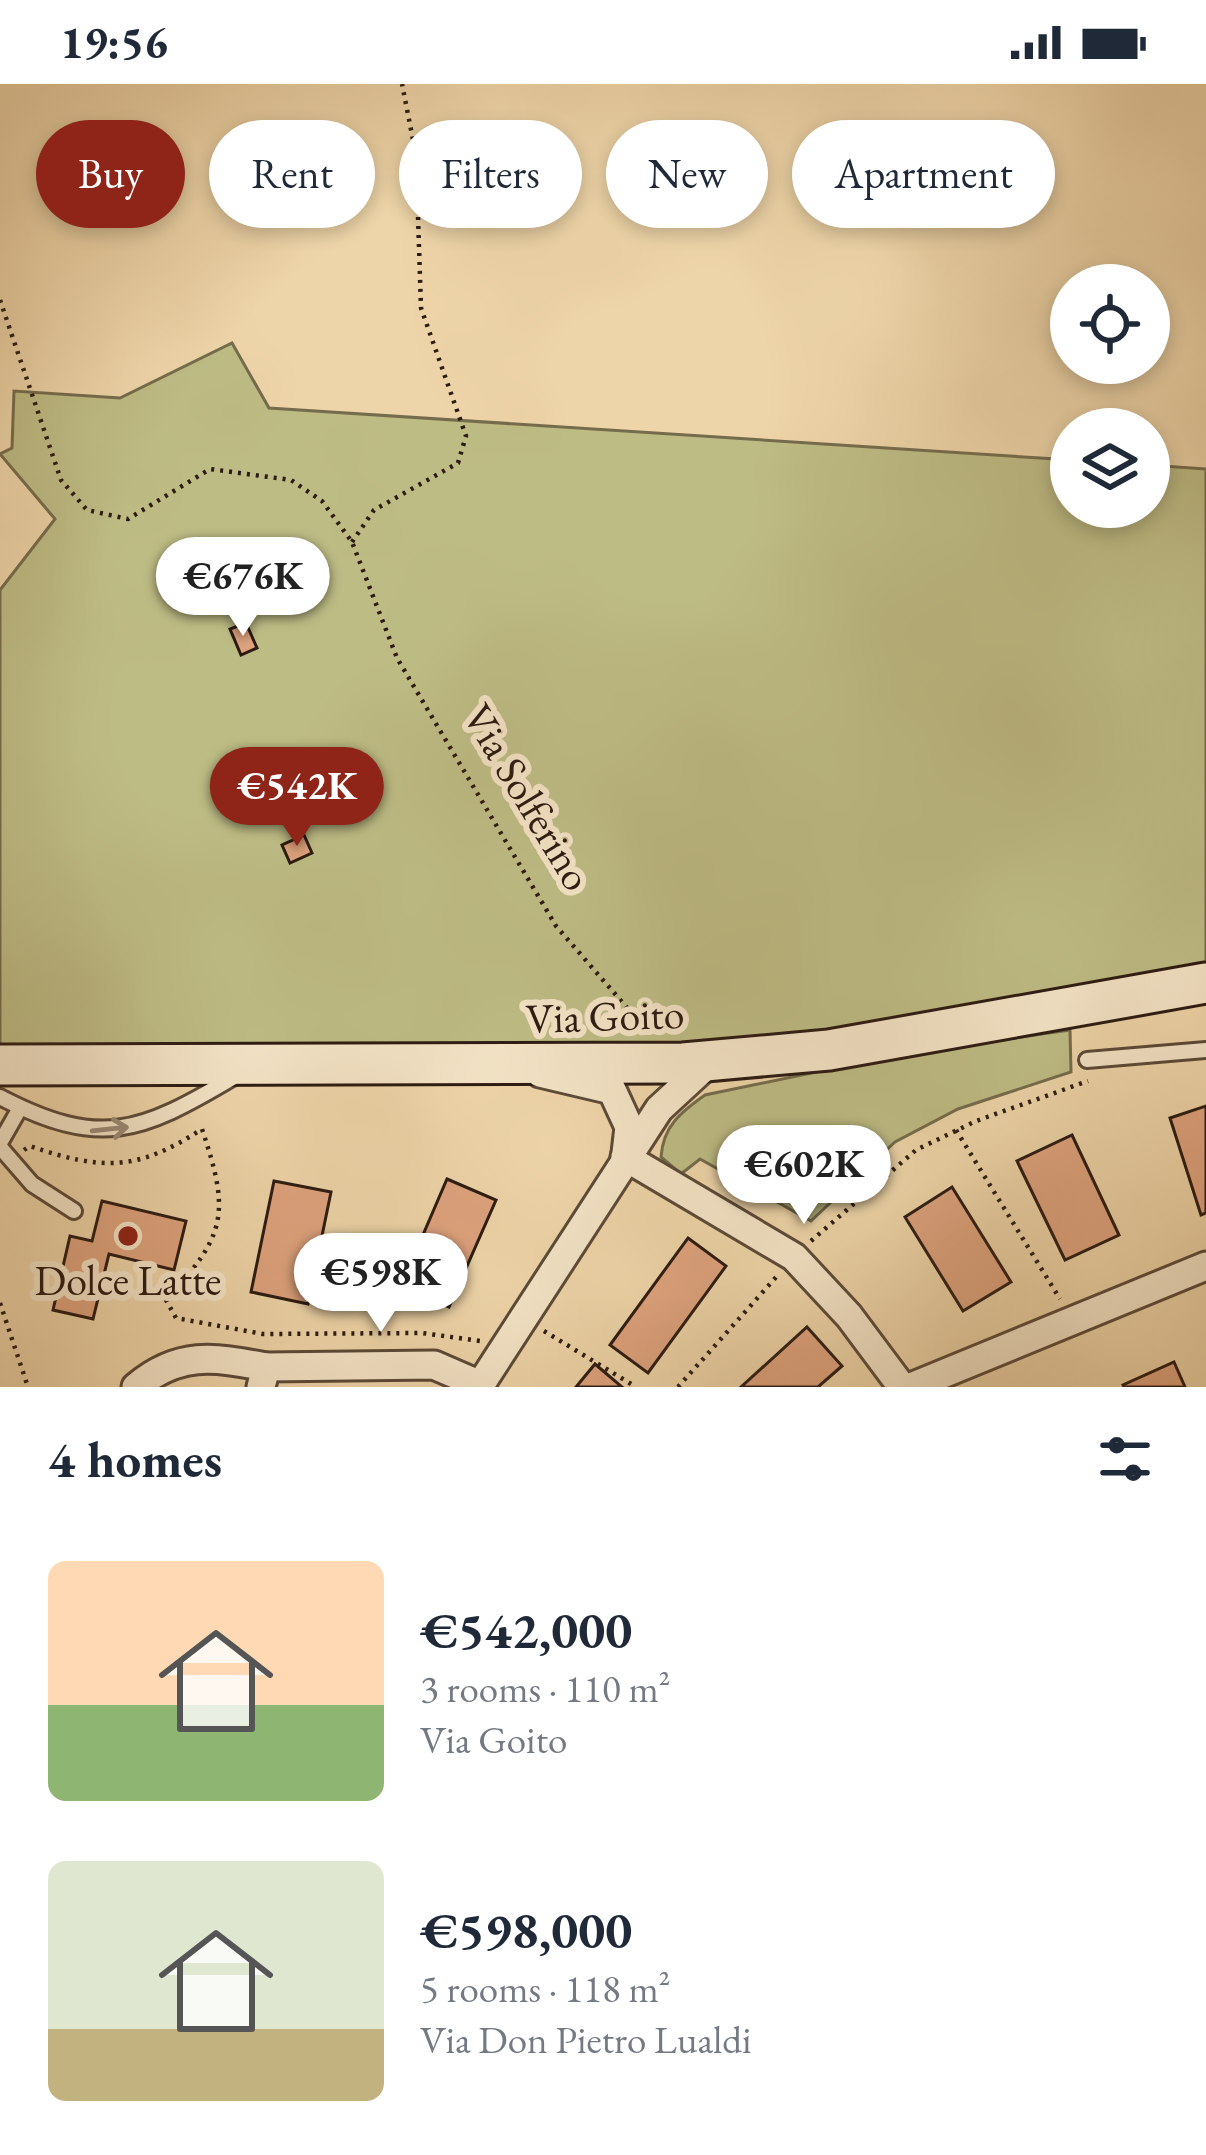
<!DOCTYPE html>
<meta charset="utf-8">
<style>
:root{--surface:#fff;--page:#f2f2f3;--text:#1f2937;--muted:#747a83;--accent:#8f2418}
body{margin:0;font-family:"EB Garamond",serif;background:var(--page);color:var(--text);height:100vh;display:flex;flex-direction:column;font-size:45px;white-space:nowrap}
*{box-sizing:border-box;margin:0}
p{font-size:39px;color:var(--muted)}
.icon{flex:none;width:66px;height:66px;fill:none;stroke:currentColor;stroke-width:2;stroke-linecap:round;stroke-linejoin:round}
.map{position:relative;height:1303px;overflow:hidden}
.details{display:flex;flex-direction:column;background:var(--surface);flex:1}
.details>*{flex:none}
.top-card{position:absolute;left:36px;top:36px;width:1134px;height:108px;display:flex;gap:24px}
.controls{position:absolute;left:1050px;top:180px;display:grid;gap:24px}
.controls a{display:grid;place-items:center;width:120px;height:120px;border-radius:50%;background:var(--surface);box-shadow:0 6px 18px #0003;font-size:60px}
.price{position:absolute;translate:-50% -102px;padding:0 27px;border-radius:42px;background:#fff;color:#222;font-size:39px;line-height:78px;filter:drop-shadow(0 3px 6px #0008)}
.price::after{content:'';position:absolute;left:50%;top:72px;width:36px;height:27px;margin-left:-18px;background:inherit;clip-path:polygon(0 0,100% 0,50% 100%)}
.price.current{background:var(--accent);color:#fff}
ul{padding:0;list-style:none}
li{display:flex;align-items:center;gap:36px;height:300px;padding:0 48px}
li span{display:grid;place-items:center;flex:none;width:336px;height:240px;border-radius:18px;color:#555}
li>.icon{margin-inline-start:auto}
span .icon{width:144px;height:144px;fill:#fffc;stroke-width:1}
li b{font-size:51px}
h2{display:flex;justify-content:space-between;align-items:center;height:144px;padding:0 48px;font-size:51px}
.tag{padding:0 42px;border-radius:54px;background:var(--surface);box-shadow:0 6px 18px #0003;font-size:42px;line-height:108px}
.tag.current{background:var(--accent);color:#fff}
.status{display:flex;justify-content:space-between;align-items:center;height:84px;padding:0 60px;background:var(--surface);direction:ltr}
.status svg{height:33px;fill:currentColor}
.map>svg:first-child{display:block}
.green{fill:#bebc85;stroke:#756c4c;stroke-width:3}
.building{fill:#dea37e;stroke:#2c1b12;stroke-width:3}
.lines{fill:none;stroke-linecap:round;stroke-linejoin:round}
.lane-casing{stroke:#5c4a38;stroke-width:20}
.street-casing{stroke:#5c4a38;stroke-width:33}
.secondary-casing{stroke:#2c1b12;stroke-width:45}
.path{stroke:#2c1b12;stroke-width:4.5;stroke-dasharray:3 6;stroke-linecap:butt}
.lane{stroke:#f4e4c7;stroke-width:14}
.street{stroke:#f4e4c7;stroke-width:27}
.secondary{stroke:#f4e4c7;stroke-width:39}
.oneway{stroke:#9a8a76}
.poi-dot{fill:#8f2418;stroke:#f4e4c7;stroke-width:4.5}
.labels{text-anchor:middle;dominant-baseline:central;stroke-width:12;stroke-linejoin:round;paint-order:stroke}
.street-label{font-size:42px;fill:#2c1b12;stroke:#f4e4c7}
.poi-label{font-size:42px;fill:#2c1b12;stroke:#f4e4c7}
</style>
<div class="status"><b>19:56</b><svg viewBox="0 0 49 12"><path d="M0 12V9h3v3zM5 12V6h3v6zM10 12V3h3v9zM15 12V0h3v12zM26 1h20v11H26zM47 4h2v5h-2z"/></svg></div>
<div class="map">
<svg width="1206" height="1303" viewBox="0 0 1206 1303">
<rect width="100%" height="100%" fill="#eed5a9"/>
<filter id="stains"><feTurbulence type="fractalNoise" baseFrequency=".00167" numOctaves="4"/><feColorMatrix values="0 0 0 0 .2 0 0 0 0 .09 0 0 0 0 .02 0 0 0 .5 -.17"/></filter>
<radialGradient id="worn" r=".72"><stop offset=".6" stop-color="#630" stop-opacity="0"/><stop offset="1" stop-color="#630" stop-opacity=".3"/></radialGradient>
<g class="green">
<path d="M232,259L269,324L1071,376V423H1149V381L1206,385V885L777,954L692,962L0,966V506L55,435L0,370L12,364L14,307L120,314Z"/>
<path d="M1070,946L1071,988L958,1025L895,1058L811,1137L700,1075L681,1090L661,1073C663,1042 681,1028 705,1011L908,969Z"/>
</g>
<g class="building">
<path d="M246,539L257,564L241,571L230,545Z"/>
<path d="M304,751L312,769L290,779L282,761Z"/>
<path d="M1206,1022V1129L1201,1131L1170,1034Z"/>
<path d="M1072,1051L1119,1151L1065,1176L1017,1077Z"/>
<path d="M447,1095L496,1116L449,1223L401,1202Z"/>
<path d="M274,1097L331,1108L308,1220L251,1208Z"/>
<path d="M952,1103L1011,1198L963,1227L905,1133Z"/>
<path d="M102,1117L186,1137L174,1186L109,1170L93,1235L53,1226L70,1152L92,1157Z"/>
<path d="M688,1154L726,1182L648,1289L610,1261Z"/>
<path d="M807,1243L842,1282L818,1303H741Z"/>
<path d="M1174,1278L1185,1303H1124L1123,1301Z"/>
<path d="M595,1280L622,1303H576Z"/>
</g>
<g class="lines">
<g class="lane-casing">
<g id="lane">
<path d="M1087,976L1206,966"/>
<path d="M0,1013C100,1065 140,1049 234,993"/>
<path d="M0,1059L20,1024"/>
<path d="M0,1063L32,1100L74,1127"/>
</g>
</g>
<g class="street-casing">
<g id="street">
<path d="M540,989L612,1006L629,1043L626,1069"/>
<path d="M625,1073L794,1173L849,1232L902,1303"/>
<path d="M266,1283L434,1281L480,1301"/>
<path d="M136,1303C179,1267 213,1273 266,1283L261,1303"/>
<path d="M479,1303L659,1025L711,977"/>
<path d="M911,1303L1206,1182"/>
</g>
</g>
<g class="secondary-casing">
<path id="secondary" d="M0,981L683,979L829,966L1206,899"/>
</g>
<g class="path">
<path d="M0,216L61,396L87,426L128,435L210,385L291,396L322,417L352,458L397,574L556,842L649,949"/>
<path d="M352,458L374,426L458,379L466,352L421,224L416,71L402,0"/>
<path d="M956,1046L1060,1215"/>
<path d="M24,1066L30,1062C102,1087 138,1087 202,1045C230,1129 227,1150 166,1216L176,1234L263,1250L422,1249L480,1257"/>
<path d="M811,1157L916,1066L976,1037L1088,997"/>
<path d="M0,1219L28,1303"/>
<path d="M544,1247L636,1303"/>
<path d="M678,1303L778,1191"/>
</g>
<use href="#lane" class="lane"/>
<use href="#street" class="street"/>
<use href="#secondary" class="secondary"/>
</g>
<defs><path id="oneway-shaft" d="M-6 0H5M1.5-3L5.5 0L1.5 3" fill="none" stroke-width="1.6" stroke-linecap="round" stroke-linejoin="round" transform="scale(3)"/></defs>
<use class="oneway" href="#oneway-shaft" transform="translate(110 1045) rotate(-6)"/>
<circle class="poi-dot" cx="128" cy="1152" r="12"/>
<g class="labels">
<g class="street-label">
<text transform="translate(528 713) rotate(59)">Via Solferino</text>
<text transform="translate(605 932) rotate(-2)">Via Goito</text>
</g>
<g class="poi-label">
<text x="128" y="1196">Dolce Latte</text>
</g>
</g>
<rect width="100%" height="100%" filter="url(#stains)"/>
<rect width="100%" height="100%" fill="url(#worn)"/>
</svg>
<div class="controls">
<a><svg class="icon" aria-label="locate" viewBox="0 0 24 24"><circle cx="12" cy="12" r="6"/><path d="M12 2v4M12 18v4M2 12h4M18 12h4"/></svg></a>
<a><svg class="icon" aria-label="layers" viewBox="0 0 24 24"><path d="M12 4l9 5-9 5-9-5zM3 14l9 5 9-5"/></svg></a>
</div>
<b class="price" style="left:243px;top:555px">€676K</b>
<b class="price current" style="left:297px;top:765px">€542K</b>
<b class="price" style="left:804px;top:1143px">€602K</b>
<b class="price" style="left:381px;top:1251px">€598K</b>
<div class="top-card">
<a class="tag current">Buy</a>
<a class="tag">Rent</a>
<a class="tag">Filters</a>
<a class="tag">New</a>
<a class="tag">Apartment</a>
</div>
</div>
<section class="details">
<h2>4 homes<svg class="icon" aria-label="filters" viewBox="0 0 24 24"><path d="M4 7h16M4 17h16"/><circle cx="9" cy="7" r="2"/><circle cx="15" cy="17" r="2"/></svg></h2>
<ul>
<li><span style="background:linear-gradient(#ffd9b3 60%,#8fb573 0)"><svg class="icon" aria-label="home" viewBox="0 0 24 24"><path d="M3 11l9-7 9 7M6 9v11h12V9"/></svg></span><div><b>€542,000</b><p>3 rooms · 110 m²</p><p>Via Goito</p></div></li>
<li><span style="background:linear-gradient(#dfe7d0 70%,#c2b280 0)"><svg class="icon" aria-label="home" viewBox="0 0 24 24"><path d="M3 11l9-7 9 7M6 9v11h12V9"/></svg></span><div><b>€598,000</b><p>5 rooms · 118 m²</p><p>Via Don Pietro Lualdi</p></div></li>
</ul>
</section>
